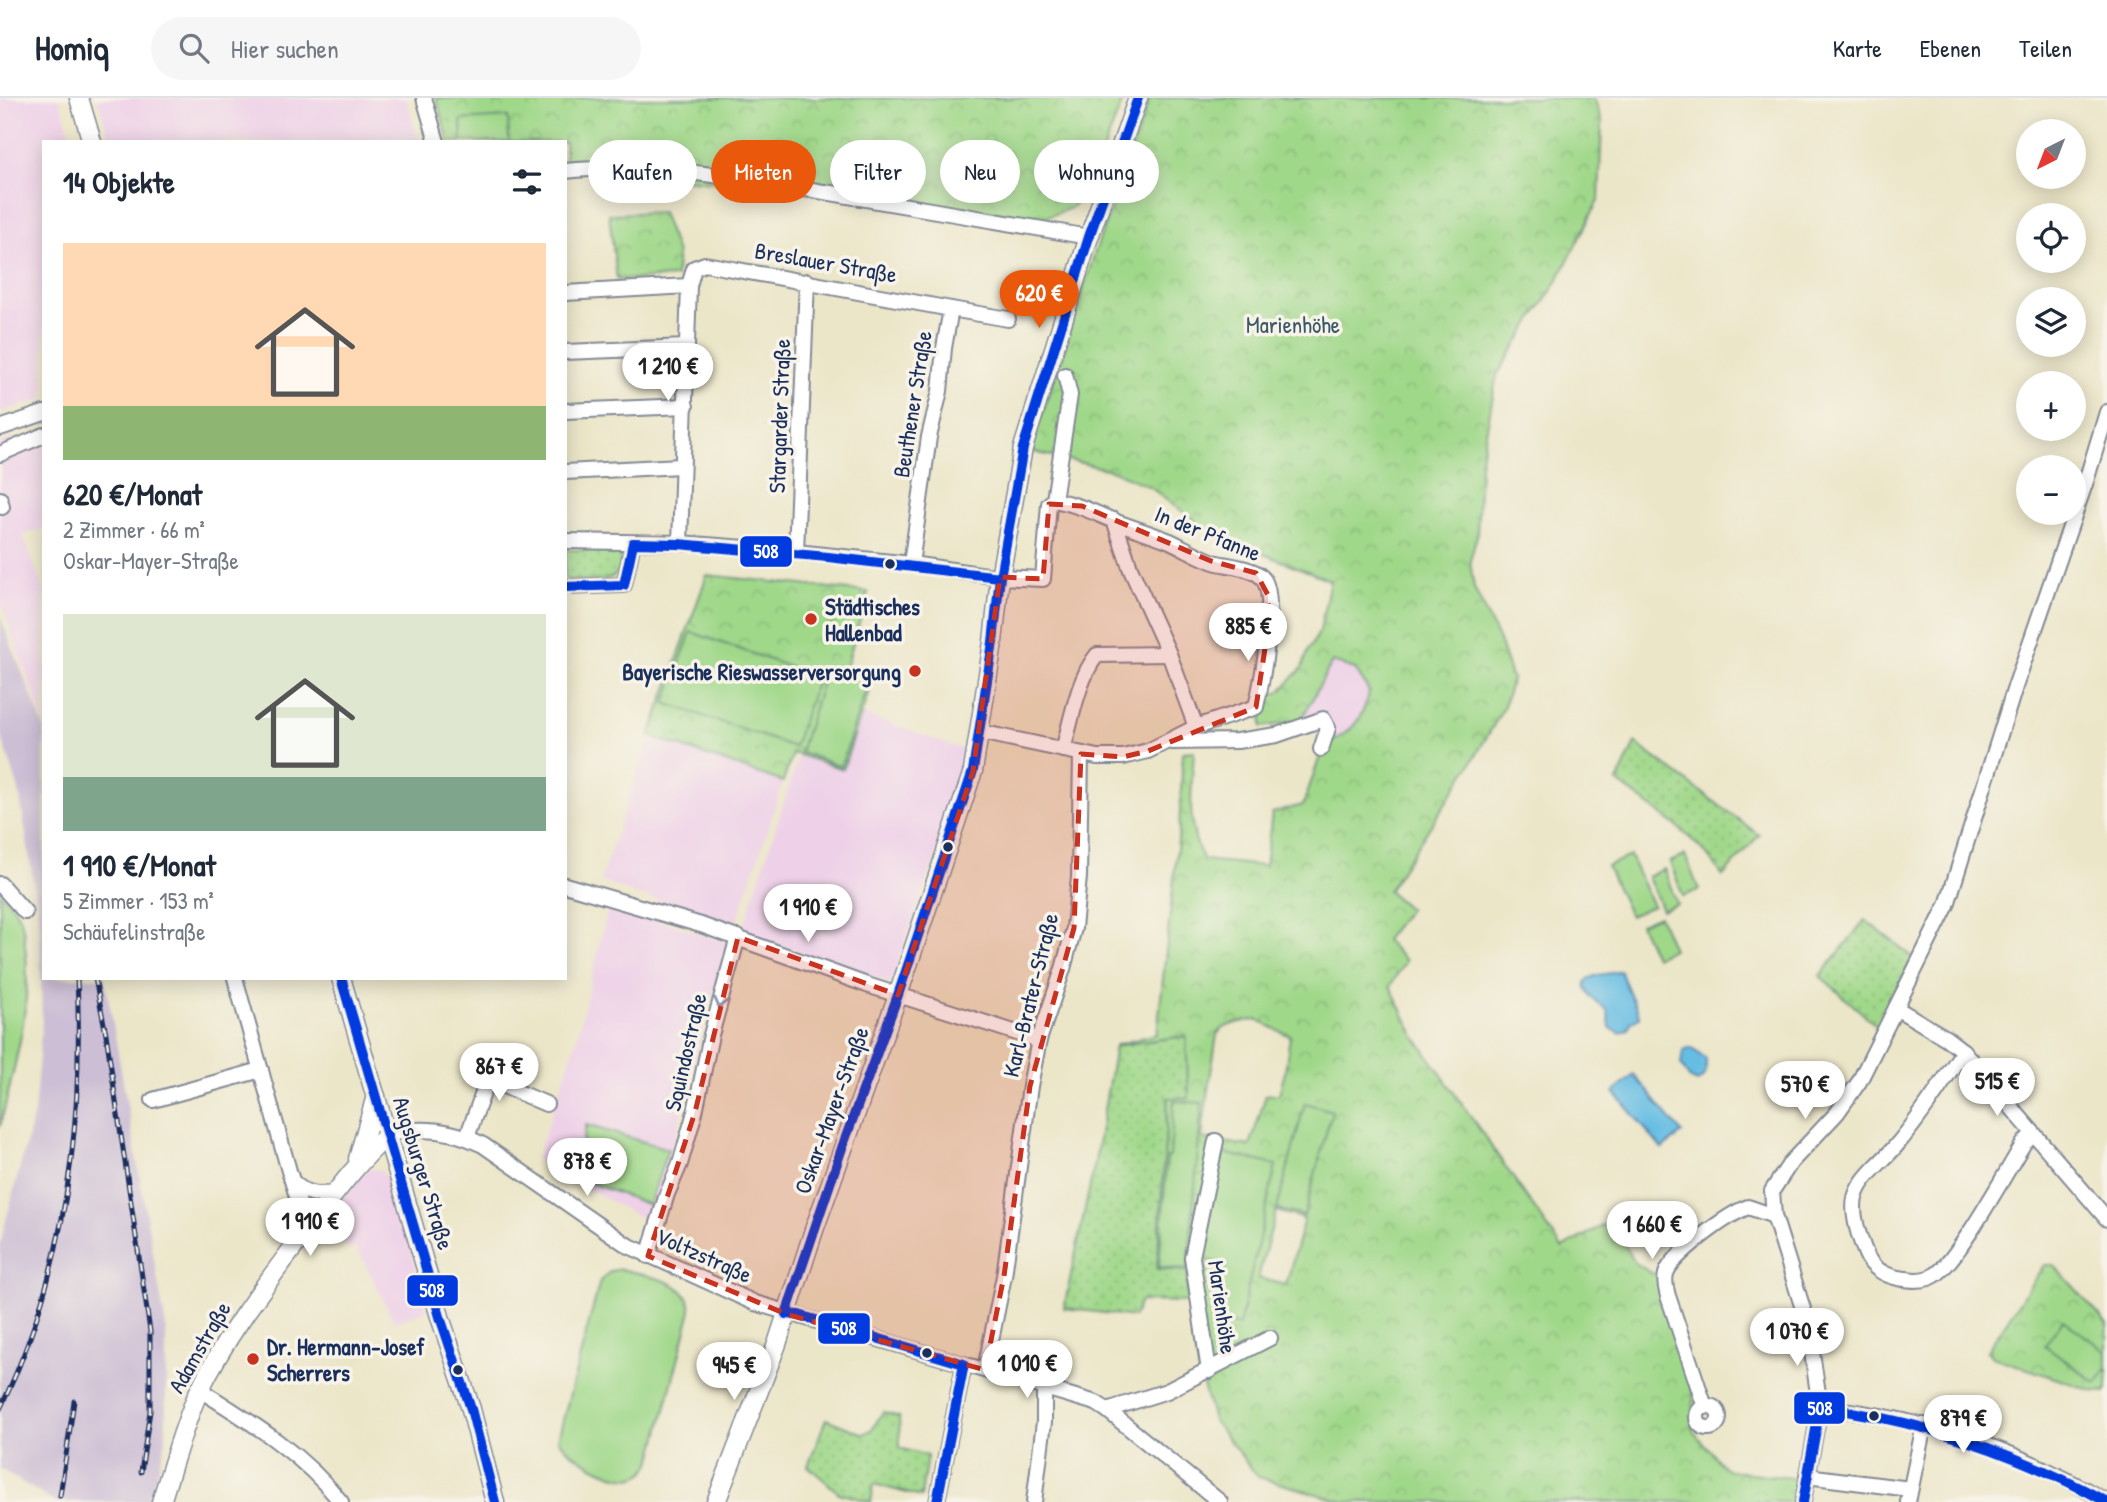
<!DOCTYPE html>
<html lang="de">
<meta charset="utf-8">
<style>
:root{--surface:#fff;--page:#f6f6f7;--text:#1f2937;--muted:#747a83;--line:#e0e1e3;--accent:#ea580c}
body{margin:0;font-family:"Patrick Hand",sans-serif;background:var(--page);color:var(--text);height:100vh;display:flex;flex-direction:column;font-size:26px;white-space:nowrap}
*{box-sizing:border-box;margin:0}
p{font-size:23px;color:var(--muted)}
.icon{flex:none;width:38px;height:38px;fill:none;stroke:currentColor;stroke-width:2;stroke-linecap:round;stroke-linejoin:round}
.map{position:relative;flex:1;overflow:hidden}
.panel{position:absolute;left:42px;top:42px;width:525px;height:840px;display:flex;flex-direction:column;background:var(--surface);border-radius:0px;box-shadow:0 4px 18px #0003}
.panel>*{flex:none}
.hud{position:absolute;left:588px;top:42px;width:665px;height:63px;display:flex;gap:14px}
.needle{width:46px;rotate:222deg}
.tools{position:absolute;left:2016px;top:21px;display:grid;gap:14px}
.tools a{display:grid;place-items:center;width:70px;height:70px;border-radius:50%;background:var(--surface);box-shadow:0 4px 18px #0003;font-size:35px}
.price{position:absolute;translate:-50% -60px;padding:0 16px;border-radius:24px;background:#fff;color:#222;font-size:23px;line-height:46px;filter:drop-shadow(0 2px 4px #0008)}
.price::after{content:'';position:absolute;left:50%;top:42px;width:21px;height:16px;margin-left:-10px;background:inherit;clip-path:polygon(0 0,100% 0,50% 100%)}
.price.on{background:var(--accent);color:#fff}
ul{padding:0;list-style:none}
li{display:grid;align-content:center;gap:14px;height:371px;padding:0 21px}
li span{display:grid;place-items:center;height:217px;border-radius:0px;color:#555}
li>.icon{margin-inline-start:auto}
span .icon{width:126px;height:126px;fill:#fffc;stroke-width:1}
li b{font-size:30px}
h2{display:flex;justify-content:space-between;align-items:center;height:84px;padding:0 21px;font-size:30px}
.chip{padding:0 24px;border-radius:32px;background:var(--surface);box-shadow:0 4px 18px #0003;font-size:24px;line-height:63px}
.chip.on{background:var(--accent);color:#fff}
header{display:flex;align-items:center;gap:42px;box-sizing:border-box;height:98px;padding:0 35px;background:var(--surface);border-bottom:2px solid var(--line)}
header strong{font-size:33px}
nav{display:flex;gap:38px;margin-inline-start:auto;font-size:24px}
.search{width:490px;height:63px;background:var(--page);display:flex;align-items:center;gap:18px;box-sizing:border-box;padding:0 24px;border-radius:38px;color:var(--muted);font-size:26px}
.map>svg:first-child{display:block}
.built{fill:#eed0e8}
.railway{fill:#ccbed4}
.grass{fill:url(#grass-dots);stroke:#5e8474;stroke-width:2}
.park{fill:url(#park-crowns);stroke:#5e8474;stroke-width:2;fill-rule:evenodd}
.garden{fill:#a0d88a;stroke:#5e8474;stroke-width:2}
.water{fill:#66bde3;stroke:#4076a0;stroke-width:2}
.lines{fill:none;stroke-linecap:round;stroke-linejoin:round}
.minor-casing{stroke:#848a94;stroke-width:18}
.major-casing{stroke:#848a94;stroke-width:21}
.minor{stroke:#fff;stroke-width:14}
.major{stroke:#fff;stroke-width:18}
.rail-casing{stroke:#1b2f5e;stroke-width:5}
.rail{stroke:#f7f3e8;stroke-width:2.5;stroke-dasharray:8;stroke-linecap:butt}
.bus-1-casing{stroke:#f7f3e8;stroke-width:16}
.bus-1{stroke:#013adf;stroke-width:10}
.oneway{stroke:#8d97ae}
.marked{fill:#c8321e;fill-opacity:0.2;stroke:#c8321e;stroke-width:5;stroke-dasharray:14 9;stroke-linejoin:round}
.bus-dot{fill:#1b2f5e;stroke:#f7f3e8;stroke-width:2.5}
.poi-dot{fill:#c8321e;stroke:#f7f3e8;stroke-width:2.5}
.labels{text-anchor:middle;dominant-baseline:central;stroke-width:7;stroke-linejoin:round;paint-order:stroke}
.street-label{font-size:23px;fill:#1b2f5e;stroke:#f7f3e8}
.park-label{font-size:23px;fill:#3c5969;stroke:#f7f3e8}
.poi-label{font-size:23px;font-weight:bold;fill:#1b2f5e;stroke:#f7f3e8;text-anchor:start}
.line-badge{stroke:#f7f3e8;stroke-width:2.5}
.badge-label{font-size:19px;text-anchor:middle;font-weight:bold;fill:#fff}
</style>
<header>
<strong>Homiq</strong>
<div class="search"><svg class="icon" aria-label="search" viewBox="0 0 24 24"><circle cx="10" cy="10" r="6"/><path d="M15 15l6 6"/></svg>Hier suchen</div>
<nav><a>Karte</a><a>Ebenen</a><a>Teilen</a></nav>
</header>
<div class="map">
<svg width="2107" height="1404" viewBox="0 0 2107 1404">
<defs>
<pattern id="grass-dots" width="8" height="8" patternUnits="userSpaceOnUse" patternTransform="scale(1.75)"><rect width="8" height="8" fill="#a0d88a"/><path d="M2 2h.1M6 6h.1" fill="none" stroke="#89ba7a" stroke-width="1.8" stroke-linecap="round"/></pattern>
<pattern id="park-crowns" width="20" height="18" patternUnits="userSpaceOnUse" patternTransform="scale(1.75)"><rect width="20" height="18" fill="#a0d88a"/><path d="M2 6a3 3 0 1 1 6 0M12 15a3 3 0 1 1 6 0" fill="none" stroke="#89ba7a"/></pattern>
</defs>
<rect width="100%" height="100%" fill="#f7f3e8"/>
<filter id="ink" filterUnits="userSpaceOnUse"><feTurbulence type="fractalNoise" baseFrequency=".0143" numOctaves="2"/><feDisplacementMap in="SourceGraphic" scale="14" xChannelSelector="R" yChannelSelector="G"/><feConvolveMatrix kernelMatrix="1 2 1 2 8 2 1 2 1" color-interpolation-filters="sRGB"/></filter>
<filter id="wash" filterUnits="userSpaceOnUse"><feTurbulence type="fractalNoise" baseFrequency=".00686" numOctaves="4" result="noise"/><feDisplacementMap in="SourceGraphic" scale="28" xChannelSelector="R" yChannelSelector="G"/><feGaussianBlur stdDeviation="1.57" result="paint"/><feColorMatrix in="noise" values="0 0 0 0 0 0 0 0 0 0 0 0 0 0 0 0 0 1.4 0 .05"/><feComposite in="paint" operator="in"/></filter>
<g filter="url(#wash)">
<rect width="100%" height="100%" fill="#ece6c9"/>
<g class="built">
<path d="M0,0H59L73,44H44V300L0,314Z"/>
<path d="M97,0H406L419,44H111Z"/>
<path d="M12,340L16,353L44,342V430L23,437L44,494V625L0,502V345Z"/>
<path d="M1332,564L1355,571L1369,593L1367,603L1352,632L1328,645L1301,623Z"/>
<path d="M862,616L967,653L954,706L891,885L742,834L799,657L843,671Z"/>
<path d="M650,638L783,684L735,830L600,783Z"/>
<path d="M609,807L727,844L652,1126L536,1062L576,944Z"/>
<path d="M368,1071L380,1072L390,1082L428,1212L394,1224L364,1163L355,1149L349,1152L328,1121L360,1078Z"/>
</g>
<path class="railway" d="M0,518L44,630V880H105L166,1230V1342L156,1380L147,1404H54L2,1372L0,1373V1146L34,1015L42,925L40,826L19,692L0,633Z"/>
<g class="grass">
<path d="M565,452H619C630,491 589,482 565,482Z"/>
<path d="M1635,645L1759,737L1723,778C1698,739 1654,711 1617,684Z"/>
<path d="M1865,822L1913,859L1879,930L1820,878Z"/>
<path d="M1186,938L1189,1001L1168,1000L1157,1170L1187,1173L1188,1204L1140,1203L1134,1219L1064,1210L1096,1059L1115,948Z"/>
<path d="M883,1314L899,1319L900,1350L927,1358L921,1399L874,1386L871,1404L839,1395L808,1368L826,1321L864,1336L872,1331Z"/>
</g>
<g class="park">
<path d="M436,0H1124L1087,92L1071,110L1044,120L591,71L565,74V44H449Z"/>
<path d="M1150,0H1594L1602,24L1599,101L1558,182L1497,277L1480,366L1477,437L1470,463L1474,490L1499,543L1512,581L1503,611L1469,669L1388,793L1409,811L1385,842L1406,863L1390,888L1414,937L1562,1150L1611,1123L1636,1166L1659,1179L1694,1297L1693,1333L1726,1372L1799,1381L1795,1404H1344L1258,1379L1213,1322L1198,1270L1188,1204L1187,1173L1157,1171L1168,1000H1189L1186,938L1115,947L1157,936L1179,733L1183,654L1194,653C1192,689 1185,730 1204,762L1265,768L1272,715L1303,707L1324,647C1350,637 1364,621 1369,593L1355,571L1332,564L1301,623L1262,629L1261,601L1280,594L1302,570L1308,553L1320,533L1330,482L1213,436L1150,389L1111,372L1030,353L1095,154ZM1257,922L1290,938L1285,974L1279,996L1266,997L1250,1048L1202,1041C1205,1005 1212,972 1217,936C1226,925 1243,923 1257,922ZM1276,1113L1304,1121L1286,1187L1258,1180Z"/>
<path d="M662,114L677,155L676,179L617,182L609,116Z"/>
<path d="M707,477L868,494L846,569L873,581L843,671L793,655L783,684L650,638Z"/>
<path d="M2044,1167H2054L2107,1226V1291L2105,1294L2093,1293L1992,1259L1987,1253Z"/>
</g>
<g class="garden">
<path d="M508,19L509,44H462L461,22Z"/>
<path d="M691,534L818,579L794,649L665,605Z"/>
<path d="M827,569L869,582L841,668L800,654Z"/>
<path d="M1685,757L1699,792L1683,798L1670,764Z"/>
<path d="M1630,758L1653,808L1630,818L1607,768Z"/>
<path d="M1664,771L1677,806L1662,812L1648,778Z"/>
<path d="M0,795C9,804 18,813 22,826C24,832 24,840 25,847C33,909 14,969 0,1029Z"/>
<path d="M1659,818L1673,851L1655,859L1640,826Z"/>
<path d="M1174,1003L1202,1005L1188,1172L1159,1169L1167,1059H1170Z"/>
<path d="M1305,1005L1332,1013L1304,1118L1277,1111Z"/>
<path d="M586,1027L668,1051L649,1107L575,1079Z"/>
<path d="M1223,1055L1276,1067L1239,1228L1213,1222L1226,1166L1199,1160Z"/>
<path d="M621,1171C646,1178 688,1181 691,1212L651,1365C647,1372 643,1377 635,1379C615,1384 569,1358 558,1341L600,1183L611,1173Z"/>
<path d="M2063,1222L2107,1254V1270L2096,1285L2045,1247Z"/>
</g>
<g class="water">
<path d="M1620,873L1640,919L1632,923L1627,932L1620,935L1610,930L1608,913C1598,906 1569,885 1598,877C1607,875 1612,876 1620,873Z"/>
<path d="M1691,950L1706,961C1706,969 1707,980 1697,984L1689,980L1681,966L1683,953Z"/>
<path d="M1634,977L1682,1035L1662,1051L1614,994Z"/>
</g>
</g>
<g filter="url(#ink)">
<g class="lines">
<g class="minor-casing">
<g id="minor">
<path d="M424,0L437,44"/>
<path d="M565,73C654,64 743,81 831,95C917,110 1003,124 1089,139"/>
<path d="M565,195L689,188"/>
<path d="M565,254L687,249"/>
<path d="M565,313L686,308"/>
<path d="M0,330L44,315"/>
<path d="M0,356L44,337"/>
<path d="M565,374L681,368"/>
<path d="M0,401L2,409"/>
<path d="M1054,402L1070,297L1065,277"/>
<path d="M1114,422L1131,472L1169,556L1196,629"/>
<path d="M565,443L680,445L796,454L911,466L1000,479L1043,481L1049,406L1054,402C1079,407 1091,413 1114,423C1133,430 1152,436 1170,443C1185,450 1199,459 1214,464C1227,468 1256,469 1264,482C1277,504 1262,583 1256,609L1196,629L1148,653L1123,659H1097L980,634"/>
<path d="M680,445L689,188L694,170L705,166L951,211"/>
<path d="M796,454L807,183"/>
<path d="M911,466L929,339L940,293L944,250L951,211L1008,221"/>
<path d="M565,489L624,487L633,445"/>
<path d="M1172,644L1237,643L1277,637L1323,621L1328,630L1321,651"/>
<path d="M1063,652C1071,624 1078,580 1097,557L1169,556"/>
<path d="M0,786L25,814"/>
<path d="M565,787L701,827L867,887L1039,942"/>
<path d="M235,880L289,1073L304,1121L310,1128"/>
<path d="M1896,910L1946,940L1963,953L2107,1121"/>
<path d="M1963,953C1942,986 1920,1020 1895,1049C1883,1063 1864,1077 1857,1094C1849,1111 1859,1139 1866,1156C1871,1169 1884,1177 1898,1180C1910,1182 1924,1184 1935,1177C1957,1164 2007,1072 2024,1045L2033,1035"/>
<path d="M153,1002L261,972"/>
<path d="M389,1036C421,1028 453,1032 483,1047L627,1147L755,1205L1096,1305L1107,1312L1220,1404"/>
<path d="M467,1039L487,984L490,982L546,1006"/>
<path d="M293,1084C306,1097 316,1097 334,1095"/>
<path d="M648,1158L667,1096L680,1066L695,1014L711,937L738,839"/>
<path d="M985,1272L1004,1178L1030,988L1039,942L1063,871L1074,830L1079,779L1081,656"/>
<path d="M1209,1273L1192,1159L1216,1043"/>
<path d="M200,1292C251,1324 303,1356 341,1404"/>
<circle cx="1708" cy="1319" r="11"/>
<path d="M1705,1309L1668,1198C1666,1191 1664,1183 1666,1176C1671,1157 1729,1116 1748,1109L1774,1118"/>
<path d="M1820,1309C1921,1320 2019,1352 2107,1404"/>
<path d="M1107,1312L1167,1293L1270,1240"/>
<path d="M1807,1378L1910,1391"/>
<path d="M937,1404L964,1266"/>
<path d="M1034,1404L1044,1324V1289"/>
<path d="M1803,1404L1820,1309L1808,1227L1774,1118L1772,1093L1791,1064L1837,1015L1859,984L1947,807L2015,589L2086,383L2107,314"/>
<path d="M1908,1404L1924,1327"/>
</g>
</g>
<g class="major-casing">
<g id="major">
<path d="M79,0L92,44"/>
<path d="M341,880L441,1222L471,1311L495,1404"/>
<path d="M358,1061L376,998"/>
<path d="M161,1404C173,1367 183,1328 199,1293C226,1237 265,1187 302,1138C330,1102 355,1066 389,1036"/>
<path d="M716,1404L777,1246L814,1132L898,897L973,673L993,544L1000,479L1023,350L1089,139L1138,0"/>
</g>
</g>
<use href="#minor" class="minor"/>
<use href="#major" class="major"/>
<g class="rail-casing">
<g id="rail">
<path d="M95,880L106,936L150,1233V1313L141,1374"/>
<path d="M0,1311C65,1177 84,1028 77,880"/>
<path d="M60,1398L74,1303"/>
</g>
</g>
<use href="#rail" class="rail"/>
<g class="bus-1-casing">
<g id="bus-1">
<path d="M565,489L624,487L633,445L678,446L828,459L1000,479"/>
<path d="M341,880L441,1222L471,1311L495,1404"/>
<path d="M937,1404L964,1266L799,1217L786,1216L842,1050L898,897L973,673L993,544L1000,479L1023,350L1089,139L1138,0"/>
<path d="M1803,1404L1820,1309C1923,1323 2016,1354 2107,1404"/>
</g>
</g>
<use href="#bus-1" class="bus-1"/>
</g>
<defs><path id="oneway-chevron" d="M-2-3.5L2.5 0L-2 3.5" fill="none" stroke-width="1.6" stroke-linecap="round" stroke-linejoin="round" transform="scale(1.75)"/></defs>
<use class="oneway" href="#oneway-chevron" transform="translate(720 905) rotate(104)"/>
</g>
<path class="marked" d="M1049,406L1082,408L1211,463L1256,475L1268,497V531L1256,609L1148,653L1123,659L1081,656L1074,830L1030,988L1004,1178L985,1272L786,1216L648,1158L695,1014L738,839L898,897L973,673L1000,479L1043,481Z"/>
<g class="bus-dot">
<circle cx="890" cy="466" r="6"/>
<circle cx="948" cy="749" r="6"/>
<circle cx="927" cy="1255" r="6"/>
<circle cx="458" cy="1272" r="6"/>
<circle cx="1874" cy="1318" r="6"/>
</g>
<g class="poi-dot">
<circle cx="811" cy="521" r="7"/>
<circle cx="915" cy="573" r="7"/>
<circle cx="253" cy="1261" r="7"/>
</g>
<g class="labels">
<g class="street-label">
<text transform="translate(826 164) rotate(10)">Breslauer Straße</text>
<text transform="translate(912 306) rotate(-81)">Beuthener Straße</text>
<text transform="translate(779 318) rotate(-88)">Stargarder Straße</text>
<text transform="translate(1208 435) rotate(22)">In der Pfanne</text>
<text transform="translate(1030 897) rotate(-76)">Karl-Brater-Straße</text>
<text transform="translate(685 954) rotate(-77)">Squindostraße</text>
<text transform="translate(831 1012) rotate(-70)">Oskar-Mayer-Straße</text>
<text transform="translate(424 1075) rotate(73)">Augsburger Straße</text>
<text transform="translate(704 1157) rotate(24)">Voltzstraße</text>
<text transform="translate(1223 1209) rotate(82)">Marienhöhe</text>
<text transform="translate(199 1249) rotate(-60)">Adamstraße</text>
</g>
<g class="park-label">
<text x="1293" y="226">Marienhöhe</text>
</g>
<g class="poi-label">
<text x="825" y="508">Städtisches<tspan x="825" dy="26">Hallenbad</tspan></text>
<text x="901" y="573" text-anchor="end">Bayerische Rieswasserversorgung</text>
<text x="267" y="1248">Dr. Hermann-Josef<tspan x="267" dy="26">Scherrers</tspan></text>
</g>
</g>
<g class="line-badge">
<rect x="739" y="437" width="54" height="33" rx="7" fill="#013adf"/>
<rect x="406" y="1176" width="53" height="33" rx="7" fill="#013adf"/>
<rect x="817" y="1214" width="54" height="33" rx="7" fill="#013adf"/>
<rect x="1793" y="1293" width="53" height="34" rx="7" fill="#013adf"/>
</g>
<g class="badge-label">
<text x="766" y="460">508</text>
<text x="432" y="1199">508</text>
<text x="844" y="1237">508</text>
<text x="1820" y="1317">508</text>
</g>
</svg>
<div class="tools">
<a><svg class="needle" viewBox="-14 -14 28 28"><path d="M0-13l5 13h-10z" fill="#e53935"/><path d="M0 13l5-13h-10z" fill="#747a83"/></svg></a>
<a><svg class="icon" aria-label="locate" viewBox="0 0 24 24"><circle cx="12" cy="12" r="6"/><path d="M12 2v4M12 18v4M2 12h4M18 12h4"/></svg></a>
<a><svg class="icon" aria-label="layers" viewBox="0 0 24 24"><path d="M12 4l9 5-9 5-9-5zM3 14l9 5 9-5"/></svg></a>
<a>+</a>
<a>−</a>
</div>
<b class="price on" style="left:1039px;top:232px">620 €</b>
<b class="price" style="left:668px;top:305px">1 210 €</b>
<b class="price" style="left:1248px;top:565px">885 €</b>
<b class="price" style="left:808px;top:846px">1 910 €</b>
<b class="price" style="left:499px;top:1005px">867 €</b>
<b class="price" style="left:1997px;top:1020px">515 €</b>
<b class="price" style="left:1805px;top:1023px">570 €</b>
<b class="price" style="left:587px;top:1100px">878 €</b>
<b class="price" style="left:310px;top:1160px">1 910 €</b>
<b class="price" style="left:1652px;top:1163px">1 660 €</b>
<b class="price" style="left:1797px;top:1270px">1 070 €</b>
<b class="price" style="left:1027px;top:1302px">1 010 €</b>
<b class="price" style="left:734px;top:1304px">945 €</b>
<b class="price" style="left:1963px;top:1357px">879 €</b>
<div class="hud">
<a class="chip">Kaufen</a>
<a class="chip on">Mieten</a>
<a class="chip">Filter</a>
<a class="chip">Neu</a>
<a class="chip">Wohnung</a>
</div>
<section class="panel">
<h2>14 Objekte<svg class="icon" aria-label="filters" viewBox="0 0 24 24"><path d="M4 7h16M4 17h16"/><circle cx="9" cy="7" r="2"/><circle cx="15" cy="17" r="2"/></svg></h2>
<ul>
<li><span style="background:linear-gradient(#ffd9b3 75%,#8fb573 0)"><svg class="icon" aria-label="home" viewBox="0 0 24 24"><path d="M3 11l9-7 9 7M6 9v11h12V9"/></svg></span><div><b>620 €/Monat</b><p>2 Zimmer · 66 m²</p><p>Oskar-Mayer-Straße</p></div></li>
<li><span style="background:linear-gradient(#dfe7d0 75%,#7fa58c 0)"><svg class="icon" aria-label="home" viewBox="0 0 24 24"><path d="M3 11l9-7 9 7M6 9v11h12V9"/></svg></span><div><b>1 910 €/Monat</b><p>5 Zimmer · 153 m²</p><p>Schäufelinstraße</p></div></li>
</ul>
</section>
</div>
